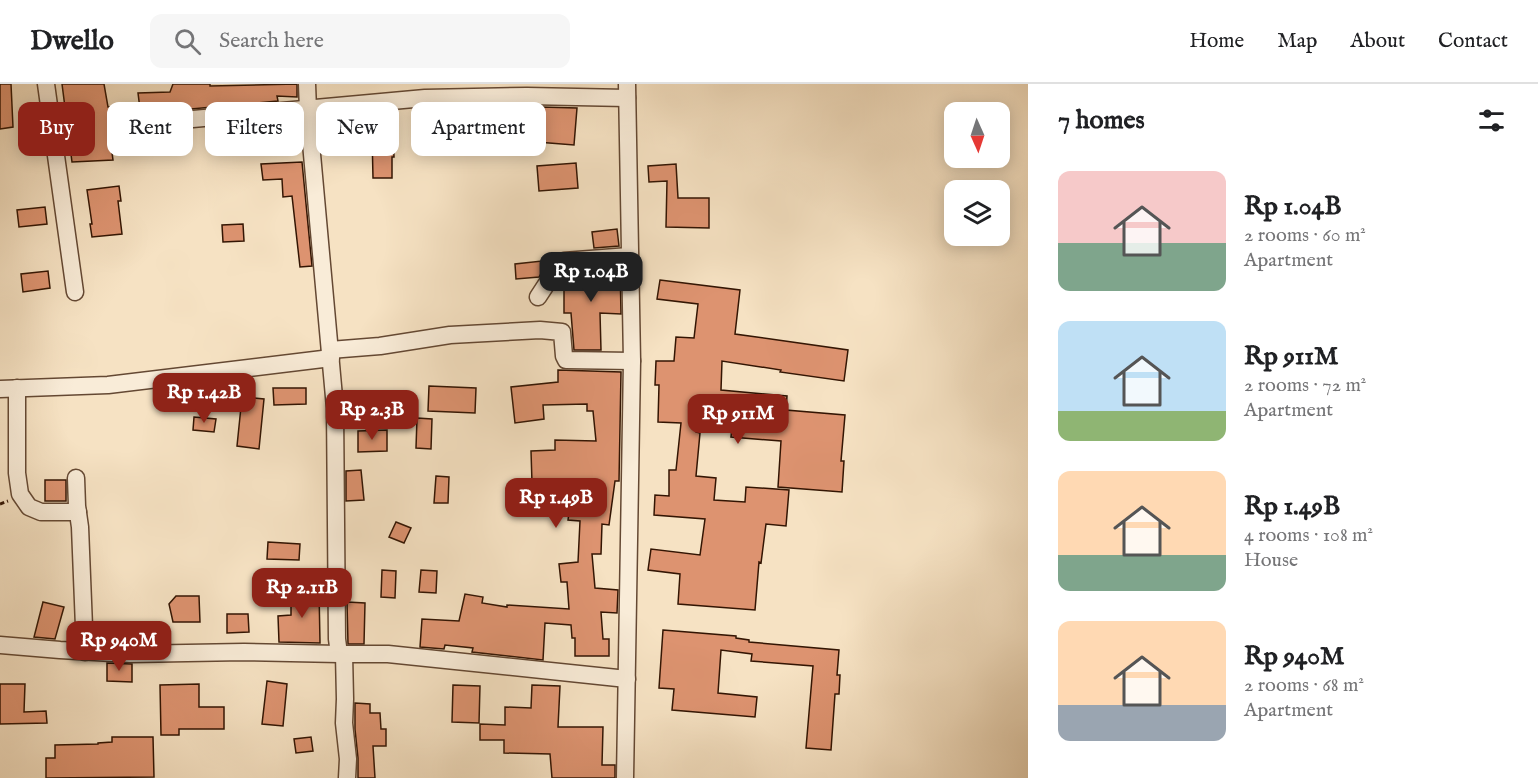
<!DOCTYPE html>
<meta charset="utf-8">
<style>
:root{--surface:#fff;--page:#f6f6f6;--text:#202124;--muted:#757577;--line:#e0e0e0;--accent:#8f2418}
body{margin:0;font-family:"IM FELL English",serif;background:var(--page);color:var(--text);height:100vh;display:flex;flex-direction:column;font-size:22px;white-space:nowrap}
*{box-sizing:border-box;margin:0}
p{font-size:20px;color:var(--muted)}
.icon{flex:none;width:33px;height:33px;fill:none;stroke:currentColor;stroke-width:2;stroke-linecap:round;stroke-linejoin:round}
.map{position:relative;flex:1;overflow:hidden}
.drawer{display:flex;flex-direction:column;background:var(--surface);width:510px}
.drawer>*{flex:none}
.banner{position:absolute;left:18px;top:18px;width:570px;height:54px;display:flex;gap:12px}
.needle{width:39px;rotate:177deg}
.fabs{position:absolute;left:944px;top:18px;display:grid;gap:12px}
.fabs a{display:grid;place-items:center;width:66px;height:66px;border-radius:12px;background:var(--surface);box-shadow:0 3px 15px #0003;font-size:30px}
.price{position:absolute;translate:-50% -51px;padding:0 14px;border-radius:12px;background:var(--accent);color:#fff;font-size:20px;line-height:39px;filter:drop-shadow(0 2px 3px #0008)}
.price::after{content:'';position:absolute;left:50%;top:36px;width:18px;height:14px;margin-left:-9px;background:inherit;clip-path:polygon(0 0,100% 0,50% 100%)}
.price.current{background:#222;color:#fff}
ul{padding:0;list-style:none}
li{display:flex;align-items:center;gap:18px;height:150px;padding:0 30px}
li span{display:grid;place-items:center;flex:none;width:168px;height:120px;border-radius:12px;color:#555}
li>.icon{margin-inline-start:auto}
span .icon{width:72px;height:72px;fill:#fffc;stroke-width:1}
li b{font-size:26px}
h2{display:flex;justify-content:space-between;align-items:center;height:72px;padding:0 30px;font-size:26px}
.pill{padding:0 21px;border-radius:12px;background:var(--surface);box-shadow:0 3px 15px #0003;font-size:21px;line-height:54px}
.pill.current{background:var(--accent);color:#fff}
header{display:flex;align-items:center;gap:36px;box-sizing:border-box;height:84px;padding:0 30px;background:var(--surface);border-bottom:2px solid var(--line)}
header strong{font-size:28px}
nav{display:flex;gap:33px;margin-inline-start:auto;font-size:21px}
.search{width:420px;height:54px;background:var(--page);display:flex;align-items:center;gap:15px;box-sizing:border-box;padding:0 21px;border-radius:12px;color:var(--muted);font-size:22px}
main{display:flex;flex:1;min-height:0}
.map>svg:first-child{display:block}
.building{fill:#dd9370;stroke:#331503;stroke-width:1.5}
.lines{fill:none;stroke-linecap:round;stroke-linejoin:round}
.minor-casing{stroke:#644833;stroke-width:19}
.path{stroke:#331503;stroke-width:3;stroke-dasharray:4.5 3;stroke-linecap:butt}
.minor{stroke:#f9ecd8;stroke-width:16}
</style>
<header>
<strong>Dwello</strong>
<div class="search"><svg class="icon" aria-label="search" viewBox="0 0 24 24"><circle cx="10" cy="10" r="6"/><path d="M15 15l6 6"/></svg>Search here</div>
<nav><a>Home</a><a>Map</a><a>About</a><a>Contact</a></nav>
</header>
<main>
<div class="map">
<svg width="1028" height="694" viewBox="0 0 1028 694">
<rect width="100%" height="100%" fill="#f6e2c3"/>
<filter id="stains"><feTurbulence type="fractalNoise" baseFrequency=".00333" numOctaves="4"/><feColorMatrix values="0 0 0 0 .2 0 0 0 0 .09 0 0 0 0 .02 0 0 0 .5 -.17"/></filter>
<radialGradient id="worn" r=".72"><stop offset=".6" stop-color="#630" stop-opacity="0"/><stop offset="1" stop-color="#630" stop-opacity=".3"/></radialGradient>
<g class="building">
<path d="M0,0H11L13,43L0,45Z"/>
<path d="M62,0H104L108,23H112L117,49L110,54L113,76L72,78Z"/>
<path d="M173,0H210V2L297,0V13L277,12L278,17L148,29L141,33L138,9L170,8Z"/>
<path d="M540,23L577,24L574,61L537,58Z"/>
<path d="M393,49L394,73H392V94H373L372,50Z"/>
<path d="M302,78L312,182L300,183L292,112L283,113L282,95L263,96L261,80Z"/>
<path d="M576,79L578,104L539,107L537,82Z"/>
<path d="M676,80L678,114H709V144L666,143L667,97L649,98L648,82Z"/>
<path d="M119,102L121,117H118L122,150L92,153L90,140H92L87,106Z"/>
<path d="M45,123L47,140L19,143L17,126Z"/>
<path d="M243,140L244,157L223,158L222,141Z"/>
<path d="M617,145L619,162L594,164L592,148Z"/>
<path d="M542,177L543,186L539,193L516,195L515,180Z"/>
<path d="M620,183L621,230L600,229L601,266H574L571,229H564V192L569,187Z"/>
<path d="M48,187L50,204L23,208L21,190Z"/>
<path d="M660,196L740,206L735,250L848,266L844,297L780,288L781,286L722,277L721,306L787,312L786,326L845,331L841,377H844L842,408L778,403L781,357L731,353L734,325L697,324L696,348L700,349L696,392L716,394L714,416L745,418L746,403L789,406L786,442L766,440L761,479L759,478L755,526L678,520L680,490L648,486L651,465L700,471L705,435L654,431L655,411L669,412V386H676L681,339L658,338L659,301H655L656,277H674L676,253L694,254L698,220L657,215Z"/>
<path d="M558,286L621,288L619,397H615L609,441L602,440L601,470H592L595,504L618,506L617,529L601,528L603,555H609V572H575V554H572L571,541L545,539L543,576L472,568L473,564L445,561L444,565L420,563L422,535L459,537L465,510L483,513L482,519L507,523V521L569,525L567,498H561L559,480L578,478L580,437L568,436L573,398L532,399L531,367L555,366V356L596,357L593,327H587V320L543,321L544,335L515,339L511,303L558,298Z"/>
<path d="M429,302L476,304L475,329L428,327Z"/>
<path d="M273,304H306V320L274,321Z"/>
<path d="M242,313L264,315L259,365L237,362Z"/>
<path d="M194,333L216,335L214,348L193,346Z"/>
<path d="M417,334L432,335L431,365L416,364Z"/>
<path d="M387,346V367L358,368V347Z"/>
<path d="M361,386L364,416L346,417V387Z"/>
<path d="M436,392L449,393L448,419H434Z"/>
<rect x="45" y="396" width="21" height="21"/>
<path d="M396,438L411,444L404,459L389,453Z"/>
<path d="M268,458L300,460L299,476L267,475Z"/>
<path d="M382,486L396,487L395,514L381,513Z"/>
<path d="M421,486L437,487L436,509L419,508Z"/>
<path d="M319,506L320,559L279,558L278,532L291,531V507Z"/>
<path d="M176,512H199L200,538H173L169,520Z"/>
<path d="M43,518L64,523L55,555L34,553Z"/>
<path d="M347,518L365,519L364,560H348Z"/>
<path d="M227,530H248L249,548L227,549Z"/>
<path d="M663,546L736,552V554L749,556V558L839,566L837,591H840L839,610H835L831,666L806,664L813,582L751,577L752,570L721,566L718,609L757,613L755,633L672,626L674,605L659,604Z"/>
<path d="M107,579L132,580V598L107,597Z"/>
<path d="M267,597L287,600L283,642L262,640Z"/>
<path d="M0,600H25L24,628L46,627L47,639L0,640Z"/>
<path d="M199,600V623H224V645H179V651H161L160,601Z"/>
<path d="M453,601L480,602L479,639L452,638Z"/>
<path d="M532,601L560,602L558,643H603L602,681H615V694H552L550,670L504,669V656H480V640L505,641V623L531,624Z"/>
<path d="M355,619L370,620V629H380L381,645H386V662H373L375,694H358V674L355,645Z"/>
<path d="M112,653H153L154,693L46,694V674H55V661L98,660V659L112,658Z"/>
<path d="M311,653L313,667L296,669L294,655Z"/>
</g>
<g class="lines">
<g class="minor-casing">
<g id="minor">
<path d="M46,0L75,208"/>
<path d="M307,0L308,26L335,324L337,555L339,570H388L627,595"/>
<path d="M149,39L425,14L527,12L627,14"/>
<path d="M538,213L557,184L564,177L629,172"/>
<path d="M330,266L380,262L450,251L540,246L562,248L564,272L566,276L632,277"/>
<path d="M17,304V389L20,410L29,423L41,428H78"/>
<path d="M0,305L108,301L331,274"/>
<path d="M76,394L77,422L80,443L85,568"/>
<path d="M0,561L60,566L130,570L244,568L339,570"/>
<path d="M344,570L345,615L344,639L348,675L347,694"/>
<path d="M625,694L632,277L627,0"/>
</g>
</g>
<path class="path" d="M0,420L8,417"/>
<use href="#minor" class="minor"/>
</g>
<rect width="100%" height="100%" filter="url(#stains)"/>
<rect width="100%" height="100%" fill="url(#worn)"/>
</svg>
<div class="fabs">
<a><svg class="needle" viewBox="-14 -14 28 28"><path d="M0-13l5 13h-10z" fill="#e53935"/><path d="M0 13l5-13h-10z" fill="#757577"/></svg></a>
<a><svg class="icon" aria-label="layers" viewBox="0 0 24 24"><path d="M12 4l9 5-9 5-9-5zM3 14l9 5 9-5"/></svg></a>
</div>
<b class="price current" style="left:591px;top:219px">Rp 1.04B</b>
<b class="price" style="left:204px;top:340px">Rp 1.42B</b>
<b class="price" style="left:372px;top:357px">Rp 2.3B</b>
<b class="price" style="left:738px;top:361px">Rp 911M</b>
<b class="price" style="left:556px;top:445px">Rp 1.49B</b>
<b class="price" style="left:302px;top:535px">Rp 2.11B</b>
<b class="price" style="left:119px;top:588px">Rp 940M</b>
<div class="banner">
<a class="pill current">Buy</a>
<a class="pill">Rent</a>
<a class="pill">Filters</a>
<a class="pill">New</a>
<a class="pill">Apartment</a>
</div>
</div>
<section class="drawer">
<h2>7 homes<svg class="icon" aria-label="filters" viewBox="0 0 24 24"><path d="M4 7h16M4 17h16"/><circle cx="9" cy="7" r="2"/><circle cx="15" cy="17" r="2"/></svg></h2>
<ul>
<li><span style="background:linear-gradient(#f6c9c9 60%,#7fa58c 0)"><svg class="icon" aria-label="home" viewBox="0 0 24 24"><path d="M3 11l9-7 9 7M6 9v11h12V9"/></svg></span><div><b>Rp 1.04B</b><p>2 rooms · 60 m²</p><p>Apartment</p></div></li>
<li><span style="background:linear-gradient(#bfe0f5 75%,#8fb573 0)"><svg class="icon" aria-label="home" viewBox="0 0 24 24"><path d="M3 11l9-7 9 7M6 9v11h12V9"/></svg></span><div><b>Rp 911M</b><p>2 rooms · 72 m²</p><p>Apartment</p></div></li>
<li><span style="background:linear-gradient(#ffd9b3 70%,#7fa58c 0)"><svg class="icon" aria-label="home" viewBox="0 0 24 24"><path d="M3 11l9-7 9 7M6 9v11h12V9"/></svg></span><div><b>Rp 1.49B</b><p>4 rooms · 108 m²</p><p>House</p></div></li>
<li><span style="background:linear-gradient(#ffd9b3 70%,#9aa5b1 0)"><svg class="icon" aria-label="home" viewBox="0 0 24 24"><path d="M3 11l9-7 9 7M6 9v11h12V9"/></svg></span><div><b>Rp 940M</b><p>2 rooms · 68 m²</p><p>Apartment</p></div></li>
</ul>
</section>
</main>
